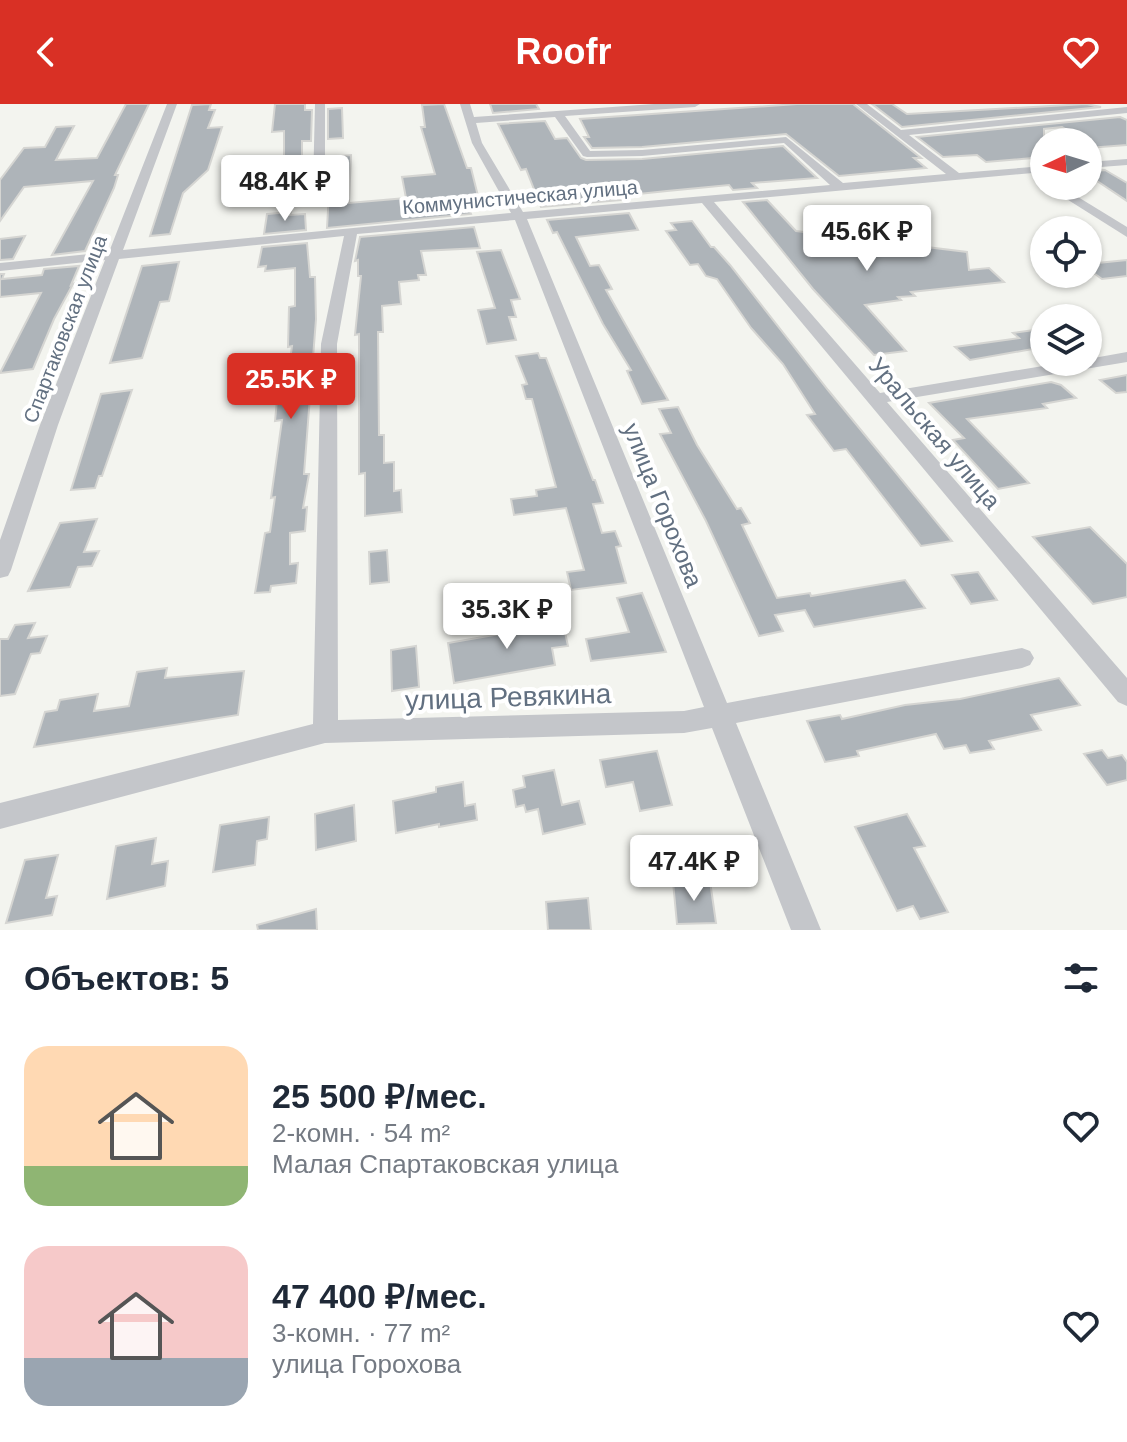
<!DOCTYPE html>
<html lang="ru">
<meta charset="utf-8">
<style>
:root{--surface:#fff;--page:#f6f6f7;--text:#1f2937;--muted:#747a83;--accent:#d93025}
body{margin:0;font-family:Helvetica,sans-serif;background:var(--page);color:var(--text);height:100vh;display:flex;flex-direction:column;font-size:30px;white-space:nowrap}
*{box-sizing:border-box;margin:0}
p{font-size:26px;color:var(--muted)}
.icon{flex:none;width:44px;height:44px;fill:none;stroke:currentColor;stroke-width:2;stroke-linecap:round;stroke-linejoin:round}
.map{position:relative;height:826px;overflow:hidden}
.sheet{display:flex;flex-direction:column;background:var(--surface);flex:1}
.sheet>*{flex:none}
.needle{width:52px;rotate:266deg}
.buttons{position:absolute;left:1030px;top:24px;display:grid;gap:16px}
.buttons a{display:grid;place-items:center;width:72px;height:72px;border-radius:50%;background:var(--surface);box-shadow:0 2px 6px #0004;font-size:40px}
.price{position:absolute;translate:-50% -68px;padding:0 18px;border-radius:8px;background:#fff;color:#222;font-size:26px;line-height:52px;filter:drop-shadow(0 2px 4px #0008)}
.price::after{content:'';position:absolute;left:50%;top:48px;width:24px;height:18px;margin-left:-12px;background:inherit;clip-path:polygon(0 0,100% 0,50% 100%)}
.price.current{background:var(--accent);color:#fff}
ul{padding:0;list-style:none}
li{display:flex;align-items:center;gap:24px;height:200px;padding:0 24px}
li span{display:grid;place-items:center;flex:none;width:224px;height:160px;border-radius:24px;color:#555}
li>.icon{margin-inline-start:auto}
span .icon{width:96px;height:96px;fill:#fffc;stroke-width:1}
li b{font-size:34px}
h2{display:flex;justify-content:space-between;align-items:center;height:96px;padding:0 24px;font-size:34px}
header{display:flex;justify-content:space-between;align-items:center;height:104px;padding:0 24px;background:var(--accent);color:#fff;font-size:36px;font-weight:600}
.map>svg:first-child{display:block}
.building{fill:#aeb4b9;stroke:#d5d5d2;stroke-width:2}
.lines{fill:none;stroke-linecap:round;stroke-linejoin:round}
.minor{fill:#c4c6ca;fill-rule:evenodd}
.labels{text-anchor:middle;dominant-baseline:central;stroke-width:8;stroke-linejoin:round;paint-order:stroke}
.far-street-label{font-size:20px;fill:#627081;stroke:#fff}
.street-label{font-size:24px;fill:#627081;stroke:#fff}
.near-street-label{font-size:28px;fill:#627081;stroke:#fff}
</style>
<header><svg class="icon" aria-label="back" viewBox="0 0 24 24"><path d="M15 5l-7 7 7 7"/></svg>Roofr<svg class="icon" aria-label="heart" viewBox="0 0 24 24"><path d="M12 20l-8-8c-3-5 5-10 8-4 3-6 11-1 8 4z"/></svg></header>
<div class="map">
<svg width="1127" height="826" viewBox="0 0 1127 826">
<rect width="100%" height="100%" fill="#f3f4ef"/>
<g class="building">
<path d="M126,0H149L115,71H118L114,84L85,147L52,151L93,77L24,83L0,117V76L24,44L45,43L56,23L74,22L56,56L97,54Z"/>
<path d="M211,0L209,6H215L208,24L222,23L208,66L183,89L170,130L150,132L192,1Z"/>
<path d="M275,0H305V6H312L311,37H302V76L284,78V27L272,28Z"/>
<path d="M444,0L467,64H471L481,104L469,105L471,110L327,124L331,53L351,51L349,99L406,94L402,73L435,70L421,23H425L422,1Z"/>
<path d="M490,0H536L539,5L493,9Z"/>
<path d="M797,0H853L921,54H914L926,64L839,72L786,30L642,43L592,44L584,33H589L580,15Z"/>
<path d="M872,0H892L907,10L1086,0L1101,3L902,23Z"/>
<path d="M342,4L343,34L328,35V5Z"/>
<path d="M1120,13L1127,16V41L1088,44V38L1062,23L1044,25V53L986,58L977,51L943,53L917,33Z"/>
<path d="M545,17L555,35L567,34L581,54L586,56L642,55L783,42L817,74L752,79L757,84L733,86L729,81L667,87L619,92L622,96L541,103L526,65L521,66L498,20Z"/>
<path d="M1105,66L1127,79V97L1097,77L1088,78V67Z"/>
<path d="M767,96L796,127L967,148L969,166L989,164L1004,178L911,188L915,192L898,193L901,196L865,201L906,247L874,251L813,185L743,98Z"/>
<path d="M291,108L290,111L305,110L306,126L264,130L267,110Z"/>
<path d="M629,109L638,126L576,133L590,162L599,161L612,185L606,186L668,296L642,300L627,267L631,266L603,220L557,128L553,129L547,116Z"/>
<path d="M692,117L711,143H714L730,161L828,286L952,437L921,442L846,345L834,347L807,311L815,310L783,260L751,224L717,175L706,172L698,160L690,161L666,127L676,126L671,119Z"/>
<path d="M474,123L480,144L421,147L426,171H418L419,176L399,178L401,200L382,202L383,228H378L379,331H384V359L394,358V387L401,386L402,408L365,412V369L359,370V230L355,231L361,172H358V156L355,157L360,133Z"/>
<path d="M25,132L13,155L0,156V135Z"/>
<path d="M307,139L310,173H315L316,215L304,370H309L303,404L307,403L305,427L290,429V460L298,459L296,479L271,482L270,488L255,489L265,429L270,428L275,393L271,394L282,316L275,317L278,286L286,285L292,242L288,243L289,203L295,202V164L265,167L266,162L258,163L262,143Z"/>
<path d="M501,146L520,195L511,196L516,213H509L516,236L487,240L478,206L495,204L477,148Z"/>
<path d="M1127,156V172L1102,175L1088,165V160Z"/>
<path d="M179,158L169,197L160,198L142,254L110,259L142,162Z"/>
<path d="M79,162L71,181L73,180L54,215L33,265L0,269L41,189L0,193V170H4L2,175L42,171L44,165Z"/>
<path d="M1034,226L1044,234V243L970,256L955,243L1019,234L1013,229Z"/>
<path d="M538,249L540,254H546L593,376H595L603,399L593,400L602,429L615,427L621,442L616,443L626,479L571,486L567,468L584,466L566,404L514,411L511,395L537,392L536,386L556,383L532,295H526L522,281L527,280L516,252Z"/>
<path d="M1127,271V288L1116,289L1100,276Z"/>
<path d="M1051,278L1061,281L1076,294L1043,300L1047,304L967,315L1029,379L998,385L953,336L964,334L929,299Z"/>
<path d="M132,286L102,372H99L95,384L71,386L101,290Z"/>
<path d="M678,303L697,341L737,405L741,404L750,419L742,421L777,494L810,489L811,492L905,476L925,504L814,523L805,506L775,511L783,527L759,532L706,417L660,330L671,329L659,305Z"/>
<path d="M97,415L84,448L99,447L92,462L78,463L70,483L28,487L60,419Z"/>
<path d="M1090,423L1127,460V493L1093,500L1033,433Z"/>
<path d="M387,446L389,478L370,480L369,448Z"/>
<path d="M978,468L997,496L971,500L952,471Z"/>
<path d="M642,489L666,548L591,557L586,535L629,528L617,494Z"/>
<path d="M553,512L556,529L565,528L568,542L552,544L555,561L454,579L448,539L528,525L527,515Z"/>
<path d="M35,519L28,534L47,532L40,549L31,550L15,590L0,592V535H8L15,521Z"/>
<path d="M416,542L419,583L392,587L391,546Z"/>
<path d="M167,564L165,574L244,567L238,611L34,643L45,608L57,606L60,596L98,590L94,607L129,602L137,568Z"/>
<path d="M1059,574L1080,601L1031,611L1041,626L989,637L994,645L970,649L966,641L944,645L936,630L857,647L859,652L825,658L807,617L840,611L842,615L905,601L960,595Z"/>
<path d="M1102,646L1108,654L1122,651L1127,658V676L1107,681L1084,650Z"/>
<path d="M657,647L672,701L640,707L633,678L606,683L600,656Z"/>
<path d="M554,666L562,701L579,697L585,720L543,730L538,705L526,708L524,701L516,703L513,686L525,683L523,672Z"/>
<path d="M463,678L465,702L475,700L477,716L439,723V720L396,729L393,697L436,688V683Z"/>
<path d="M354,701L356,737L316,746L315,710Z"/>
<path d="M907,710L925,742L914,744L948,808L920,815L913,802L897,807L855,723Z"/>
<path d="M269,713L267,735L257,737L255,761L213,768L220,721Z"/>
<path d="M156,734L152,760L168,757L165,782L107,795L116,742Z"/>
<path d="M58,751L46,794L57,792L52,811L6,819L25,756Z"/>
<path d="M710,777L716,819L677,820L673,778Z"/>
<path d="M588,794L591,826H548L546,798Z"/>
<path d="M316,805L317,826H258L257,821Z"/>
</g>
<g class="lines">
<g class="minor">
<path d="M167,0H177L123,146L511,109L472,39L460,0H470L474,13L654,0H700L695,3L565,12L590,47L642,46L786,33L843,79L946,70L856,0H867L901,26L1127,3V9L909,31L959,69L1044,62V68L714,98L880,289L1067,258H1088V255L1127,248V258L887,298L1127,574V602L1118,598L702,99L527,115L727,599L1022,544L1030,547L1034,554L1030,561L1022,564L736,619L821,826H791L712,624L684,629L325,639L0,725V699L313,620L321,240L344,132L119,155L58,321L11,466L8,472L0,474V436L40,321L105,156L0,167V159L109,148ZM555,13L583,52L587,53L642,52L784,39L830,81L523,108L482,39L476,19ZM515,116L704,603L684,607L338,616L337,240L357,130Z"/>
<path d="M315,0H325V83L319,87L313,83Z"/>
<path d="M1127,55V61L1088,64V58Z"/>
<path d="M1046,82H1060L1127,123V133Z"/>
</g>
</g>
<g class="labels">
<g class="far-street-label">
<text transform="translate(520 93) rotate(-5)">Коммунистическая улица</text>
<text transform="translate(65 225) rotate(-69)">Спартаковская улица</text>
</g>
<g class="street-label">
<text transform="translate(935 329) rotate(50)">Уральская улица</text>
<text transform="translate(663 401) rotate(68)">улица Горохова</text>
</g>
<g class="near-street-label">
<text transform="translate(508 593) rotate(-2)">улица Ревякина</text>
</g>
</g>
</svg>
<div class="buttons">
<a><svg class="needle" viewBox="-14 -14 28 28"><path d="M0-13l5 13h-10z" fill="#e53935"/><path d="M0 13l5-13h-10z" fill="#747a83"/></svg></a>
<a><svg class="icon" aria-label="locate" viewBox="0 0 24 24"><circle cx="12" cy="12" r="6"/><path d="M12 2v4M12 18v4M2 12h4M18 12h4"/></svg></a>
<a><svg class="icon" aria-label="layers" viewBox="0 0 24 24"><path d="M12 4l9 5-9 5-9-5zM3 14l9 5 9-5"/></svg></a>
</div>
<b class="price" style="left:285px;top:119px">48.4K ₽</b>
<b class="price" style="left:867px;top:169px">45.6K ₽</b>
<b class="price current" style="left:291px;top:317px">25.5K ₽</b>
<b class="price" style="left:507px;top:547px">35.3K ₽</b>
<b class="price" style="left:694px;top:799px">47.4K ₽</b>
</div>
<section class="sheet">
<h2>Объектов: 5<svg class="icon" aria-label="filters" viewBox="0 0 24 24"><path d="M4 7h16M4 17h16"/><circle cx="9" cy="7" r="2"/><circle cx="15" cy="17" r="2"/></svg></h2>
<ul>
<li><span style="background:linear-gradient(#ffd9b3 75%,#8fb573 0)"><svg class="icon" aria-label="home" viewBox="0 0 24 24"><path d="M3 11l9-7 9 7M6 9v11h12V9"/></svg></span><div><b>25 500 ₽/мес.</b><p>2-комн. · 54 m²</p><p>Малая Спартаковская улица</p></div><svg class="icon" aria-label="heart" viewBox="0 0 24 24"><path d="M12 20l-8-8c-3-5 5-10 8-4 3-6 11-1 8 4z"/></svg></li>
<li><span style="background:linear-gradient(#f6c9c9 70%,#9aa5b1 0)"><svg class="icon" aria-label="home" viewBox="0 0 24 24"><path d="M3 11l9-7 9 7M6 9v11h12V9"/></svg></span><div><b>47 400 ₽/мес.</b><p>3-комн. · 77 m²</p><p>улица Горохова</p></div><svg class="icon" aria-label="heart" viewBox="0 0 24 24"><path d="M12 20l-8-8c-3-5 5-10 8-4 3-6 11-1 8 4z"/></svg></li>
</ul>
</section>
